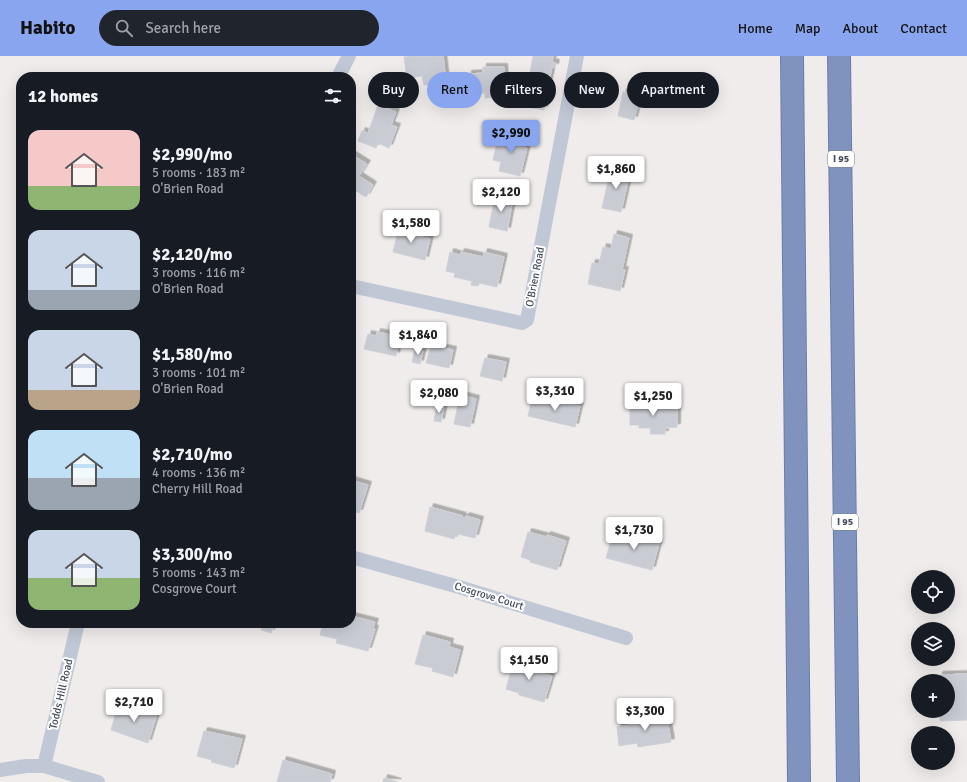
<!DOCTYPE html>
<meta charset="utf-8">
<style>
:root{--surface:#171b24;--page:#20242c;--text:#f1f3f6;--muted:#9ea1a6;--accent:#8aa5ef}
body{margin:0;font-family:Signika,sans-serif;background:var(--page);color:var(--text);height:100vh;display:flex;flex-direction:column;font-size:15px;white-space:nowrap}
*{box-sizing:border-box;margin:0}
p{font-size:13px;color:var(--muted)}
.icon{flex:none;width:22px;height:22px;fill:none;stroke:currentColor;stroke-width:2;stroke-linecap:round;stroke-linejoin:round}
.map{position:relative;flex:1;overflow:hidden}
.details{position:absolute;left:16px;top:16px;width:340px;height:556px;display:flex;flex-direction:column;background:var(--surface);border-radius:16px;box-shadow:0 4px 16px #0002}
.details>*{flex:none}
.top-card{position:absolute;left:368px;top:16px;width:380px;height:36px;display:flex;gap:8px}
.tools{position:absolute;left:911px;top:514px;display:grid;gap:8px}
.tools a{display:grid;place-items:center;width:44px;height:44px;border-radius:50%;background:var(--surface);box-shadow:0 4px 16px #0002;font-size:20px}
.price{position:absolute;translate:-50% -34px;padding:0 9px;border-radius:4px;background:#fff;color:#222;font-size:13px;line-height:26px;filter:drop-shadow(0 1px 2px #0008)}
.price::after{content:'';position:absolute;left:50%;top:24px;width:12px;height:9px;margin-left:-6px;background:inherit;clip-path:polygon(0 0,100% 0,50% 100%)}
.price.on{background:var(--accent);color:#111}
ul{padding:0;list-style:none}
li{display:flex;align-items:center;gap:12px;height:100px;padding:0 12px}
li span{display:grid;place-items:center;flex:none;width:112px;height:80px;border-radius:12px;color:#555}
li>.icon{margin-inline-start:auto}
span .icon{width:48px;height:48px;fill:#fffc;stroke-width:1}
li b{font-size:17px}
h2{display:flex;justify-content:space-between;align-items:center;height:48px;padding:0 12px;font-size:17px}
.pill{padding:0 14px;border-radius:18px;background:var(--surface);box-shadow:0 4px 16px #0002;font-size:14px;line-height:36px}
.pill.on{background:var(--accent);color:#111}
header{display:flex;align-items:center;gap:24px;box-sizing:border-box;height:56px;padding:0 20px;background:var(--accent);color:#111}
header strong{font-size:19px}
nav{display:flex;gap:22px;margin-inline-start:auto;font-size:14px}
.search{width:280px;height:36px;background:var(--page);display:flex;align-items:center;gap:10px;box-sizing:border-box;padding:0 14px;border-radius:22px;color:var(--muted);font-size:15px}
.map>svg:first-child{display:block}
.building{fill:#caccd4;stroke:#cfd0d8;filter:url(#shadow)}
.lines{fill:none;stroke-linecap:round;stroke-linejoin:round}
.highway-casing{stroke:#6b7eaa;stroke-width:24}
.street{stroke:#c1c8d5;stroke-width:14}
.highway{stroke:#8093bf;stroke-width:22}
.labels{text-anchor:middle;dominant-baseline:central;stroke-width:4;stroke-linejoin:round;paint-order:stroke}
.shield{fill:#fff;stroke:#7b818c;stroke-width:1}
.shield-label{font-size:10px;font-weight:bold;fill:#434b5a}
.street-label{font-size:11px;fill:#434b5a;stroke:#fff}
</style>
<header>
<strong>Habito</strong>
<div class="search"><svg class="icon" aria-label="search" viewBox="0 0 24 24"><circle cx="10" cy="10" r="6"/><path d="M15 15l6 6"/></svg>Search here</div>
<nav><a>Home</a><a>Map</a><a>About</a><a>Contact</a></nav>
</header>
<div class="map">
<svg width="967" height="726" viewBox="0 0 967 726">
<defs>
<filter id="shadow"><feDropShadow dx="3.5" dy="-3.5" stdDeviation="0" flood-color="#0004"/></filter>
</defs>
<rect width="100%" height="100%" fill="#efeceb"/>
<g class="building">
<path d="M443,0L446,26L424,29L422,20L407,22L404,1Z"/>
<path d="M533,0H553L552,6L556,7L555,11H552L549,26L529,22Z"/>
<path d="M483,11H504L506,41L485,42V37L468,38V18L483,17Z"/>
<path d="M526,33L531,34L530,41L544,44L543,47L546,48L544,54L522,50Z"/>
<path d="M623,36L640,40L634,64L618,60Z"/>
<path d="M378,49L396,56L391,69L397,71L389,92L378,87L376,92L358,85L362,75L368,77Z"/>
<path d="M508,76L526,81L524,91L527,92L520,120L499,115L501,106L493,104L497,87L505,88Z"/>
<path d="M351,98L367,108L359,120L373,129L366,141L351,132Z"/>
<path d="M611,112L630,116L621,156L602,152Z"/>
<path d="M495,140L513,143L507,175L489,171Z"/>
<path d="M400,168L412,171L410,178L430,183L425,204L393,196Z"/>
<path d="M614,178L629,182L622,214H625L620,235L588,228L592,207L599,208L603,191L611,193Z"/>
<path d="M450,196L460,199L461,196L483,201L484,196L504,201L497,231L479,227L478,230L471,229L472,225L454,221L455,217L446,215Z"/>
<path d="M377,276L400,281L396,300L364,293L368,278L376,280Z"/>
<path d="M431,289L453,294L449,312L426,307Z"/>
<path d="M415,293L423,295L420,308L412,306Z"/>
<path d="M485,302L506,306L502,325L480,320Z"/>
<path d="M460,339L476,343L470,371L454,368Z"/>
<path d="M532,342L549,346L550,343L580,350L575,371L528,360Z"/>
<path d="M630,346H658V352L677,351V371L665,372V378H650L651,372H639V369H630Z"/>
<path d="M437,349L444,351L441,366L434,365Z"/>
<path d="M351,424L368,429L359,457L351,455Z"/>
<path d="M430,451L463,460L462,461L465,462L466,460L480,464L475,482L458,478L457,481L455,480L454,483L425,475Z"/>
<path d="M528,476L547,481V479L566,485L557,514L530,506V504L521,501Z"/>
<path d="M622,476L659,487L652,514L606,502L611,484L619,486Z"/>
<path d="M351,560L375,566L373,572L375,573L368,595L336,587L337,583L320,579L323,567H351Z"/>
<path d="M263,567H278L277,570L274,569L271,577L261,574Z"/>
<path d="M423,579L450,586L449,591L460,594L453,621L432,615L433,612L415,608Z"/>
<path d="M514,604L542,612L540,617L552,620L544,646L519,639V637L506,633Z"/>
<path d="M967,618V664L940,665L939,655H948V625H939V619Z"/>
<path d="M118,649L137,655V652L157,658L148,687L111,674Z"/>
<path d="M665,658L666,664L667,663L671,686L638,691L637,687L619,690L617,671L636,668L635,662Z"/>
<path d="M204,675L242,683L234,712L211,706L212,704L197,700Z"/>
<path d="M283,704L332,718L330,726H277Z"/>
<path d="M384,722L398,726H383Z"/>
</g>
<g class="lines">
<g class="highway-casing">
<g id="highway">
<path d="M792,0L799,726"/>
<path d="M839,0L848,726"/>
</g>
</g>
<g class="street">
<path d="M338,21L349,0"/>
<path d="M351,230L522,267L527,264L577,0"/>
<path d="M351,501L459,531L626,582"/>
<path d="M44,710L78,567"/>
<path d="M0,714L26,710H44L98,726"/>
</g>
<use href="#highway" class="highway"/>
</g>
<g class="labels">
<g class="shield">
<rect x="828" y="95" width="26" height="16" rx="3"/>
<rect x="832" y="458" width="26" height="16" rx="3"/>
</g>
<g class="shield-label">
<text x="841" y="103">I 95</text>
<text x="845" y="466">I 95</text>
</g>
<g class="street-label">
<text transform="translate(535 221) rotate(-79)">O'Brien Road</text>
<text transform="translate(489 540) rotate(17)">Cosgrove Court</text>
<text transform="translate(61 638) rotate(-77)">Todds Hill Road</text>
</g>
</g>
</svg>
<div class="tools">
<a><svg class="icon" aria-label="locate" viewBox="0 0 24 24"><circle cx="12" cy="12" r="6"/><path d="M12 2v4M12 18v4M2 12h4M18 12h4"/></svg></a>
<a><svg class="icon" aria-label="layers" viewBox="0 0 24 24"><path d="M12 4l9 5-9 5-9-5zM3 14l9 5 9-5"/></svg></a>
<a>+</a>
<a>−</a>
</div>
<b class="price on" style="left:511px;top:98px">$2,990</b>
<b class="price" style="left:616px;top:134px">$1,860</b>
<b class="price" style="left:501px;top:157px">$2,120</b>
<b class="price" style="left:411px;top:188px">$1,580</b>
<b class="price" style="left:418px;top:300px">$1,840</b>
<b class="price" style="left:555px;top:356px">$3,310</b>
<b class="price" style="left:439px;top:358px">$2,080</b>
<b class="price" style="left:653px;top:361px">$1,250</b>
<b class="price" style="left:634px;top:495px">$1,730</b>
<b class="price" style="left:529px;top:625px">$1,150</b>
<b class="price" style="left:134px;top:667px">$2,710</b>
<b class="price" style="left:645px;top:676px">$3,300</b>
<div class="top-card">
<a class="pill">Buy</a>
<a class="pill on">Rent</a>
<a class="pill">Filters</a>
<a class="pill">New</a>
<a class="pill">Apartment</a>
</div>
<section class="details">
<h2>12 homes<svg class="icon" aria-label="filters" viewBox="0 0 24 24"><path d="M4 7h16M4 17h16"/><circle cx="9" cy="7" r="2"/><circle cx="15" cy="17" r="2"/></svg></h2>
<ul>
<li><span style="background:linear-gradient(#f6c9c9 70%,#8fb573 0)"><svg class="icon" aria-label="home" viewBox="0 0 24 24"><path d="M3 11l9-7 9 7M6 9v11h12V9"/></svg></span><div><b>$2,990/mo</b><p>5 rooms · 183 m²</p><p>O'Brien Road</p></div></li>
<li><span style="background:linear-gradient(#c9d6e8 75%,#9aa5b1 0)"><svg class="icon" aria-label="home" viewBox="0 0 24 24"><path d="M3 11l9-7 9 7M6 9v11h12V9"/></svg></span><div><b>$2,120/mo</b><p>3 rooms · 116 m²</p><p>O'Brien Road</p></div></li>
<li><span style="background:linear-gradient(#c9d6e8 75%,#b9a48a 0)"><svg class="icon" aria-label="home" viewBox="0 0 24 24"><path d="M3 11l9-7 9 7M6 9v11h12V9"/></svg></span><div><b>$1,580/mo</b><p>3 rooms · 101 m²</p><p>O'Brien Road</p></div></li>
<li><span style="background:linear-gradient(#bfe0f5 60%,#9aa5b1 0)"><svg class="icon" aria-label="home" viewBox="0 0 24 24"><path d="M3 11l9-7 9 7M6 9v11h12V9"/></svg></span><div><b>$2,710/mo</b><p>4 rooms · 136 m²</p><p>Cherry Hill Road</p></div></li>
<li><span style="background:linear-gradient(#c9d6e8 60%,#8fb573 0)"><svg class="icon" aria-label="home" viewBox="0 0 24 24"><path d="M3 11l9-7 9 7M6 9v11h12V9"/></svg></span><div><b>$3,300/mo</b><p>5 rooms · 143 m²</p><p>Cosgrove Court</p></div></li>
</ul>
</section>
</div>
